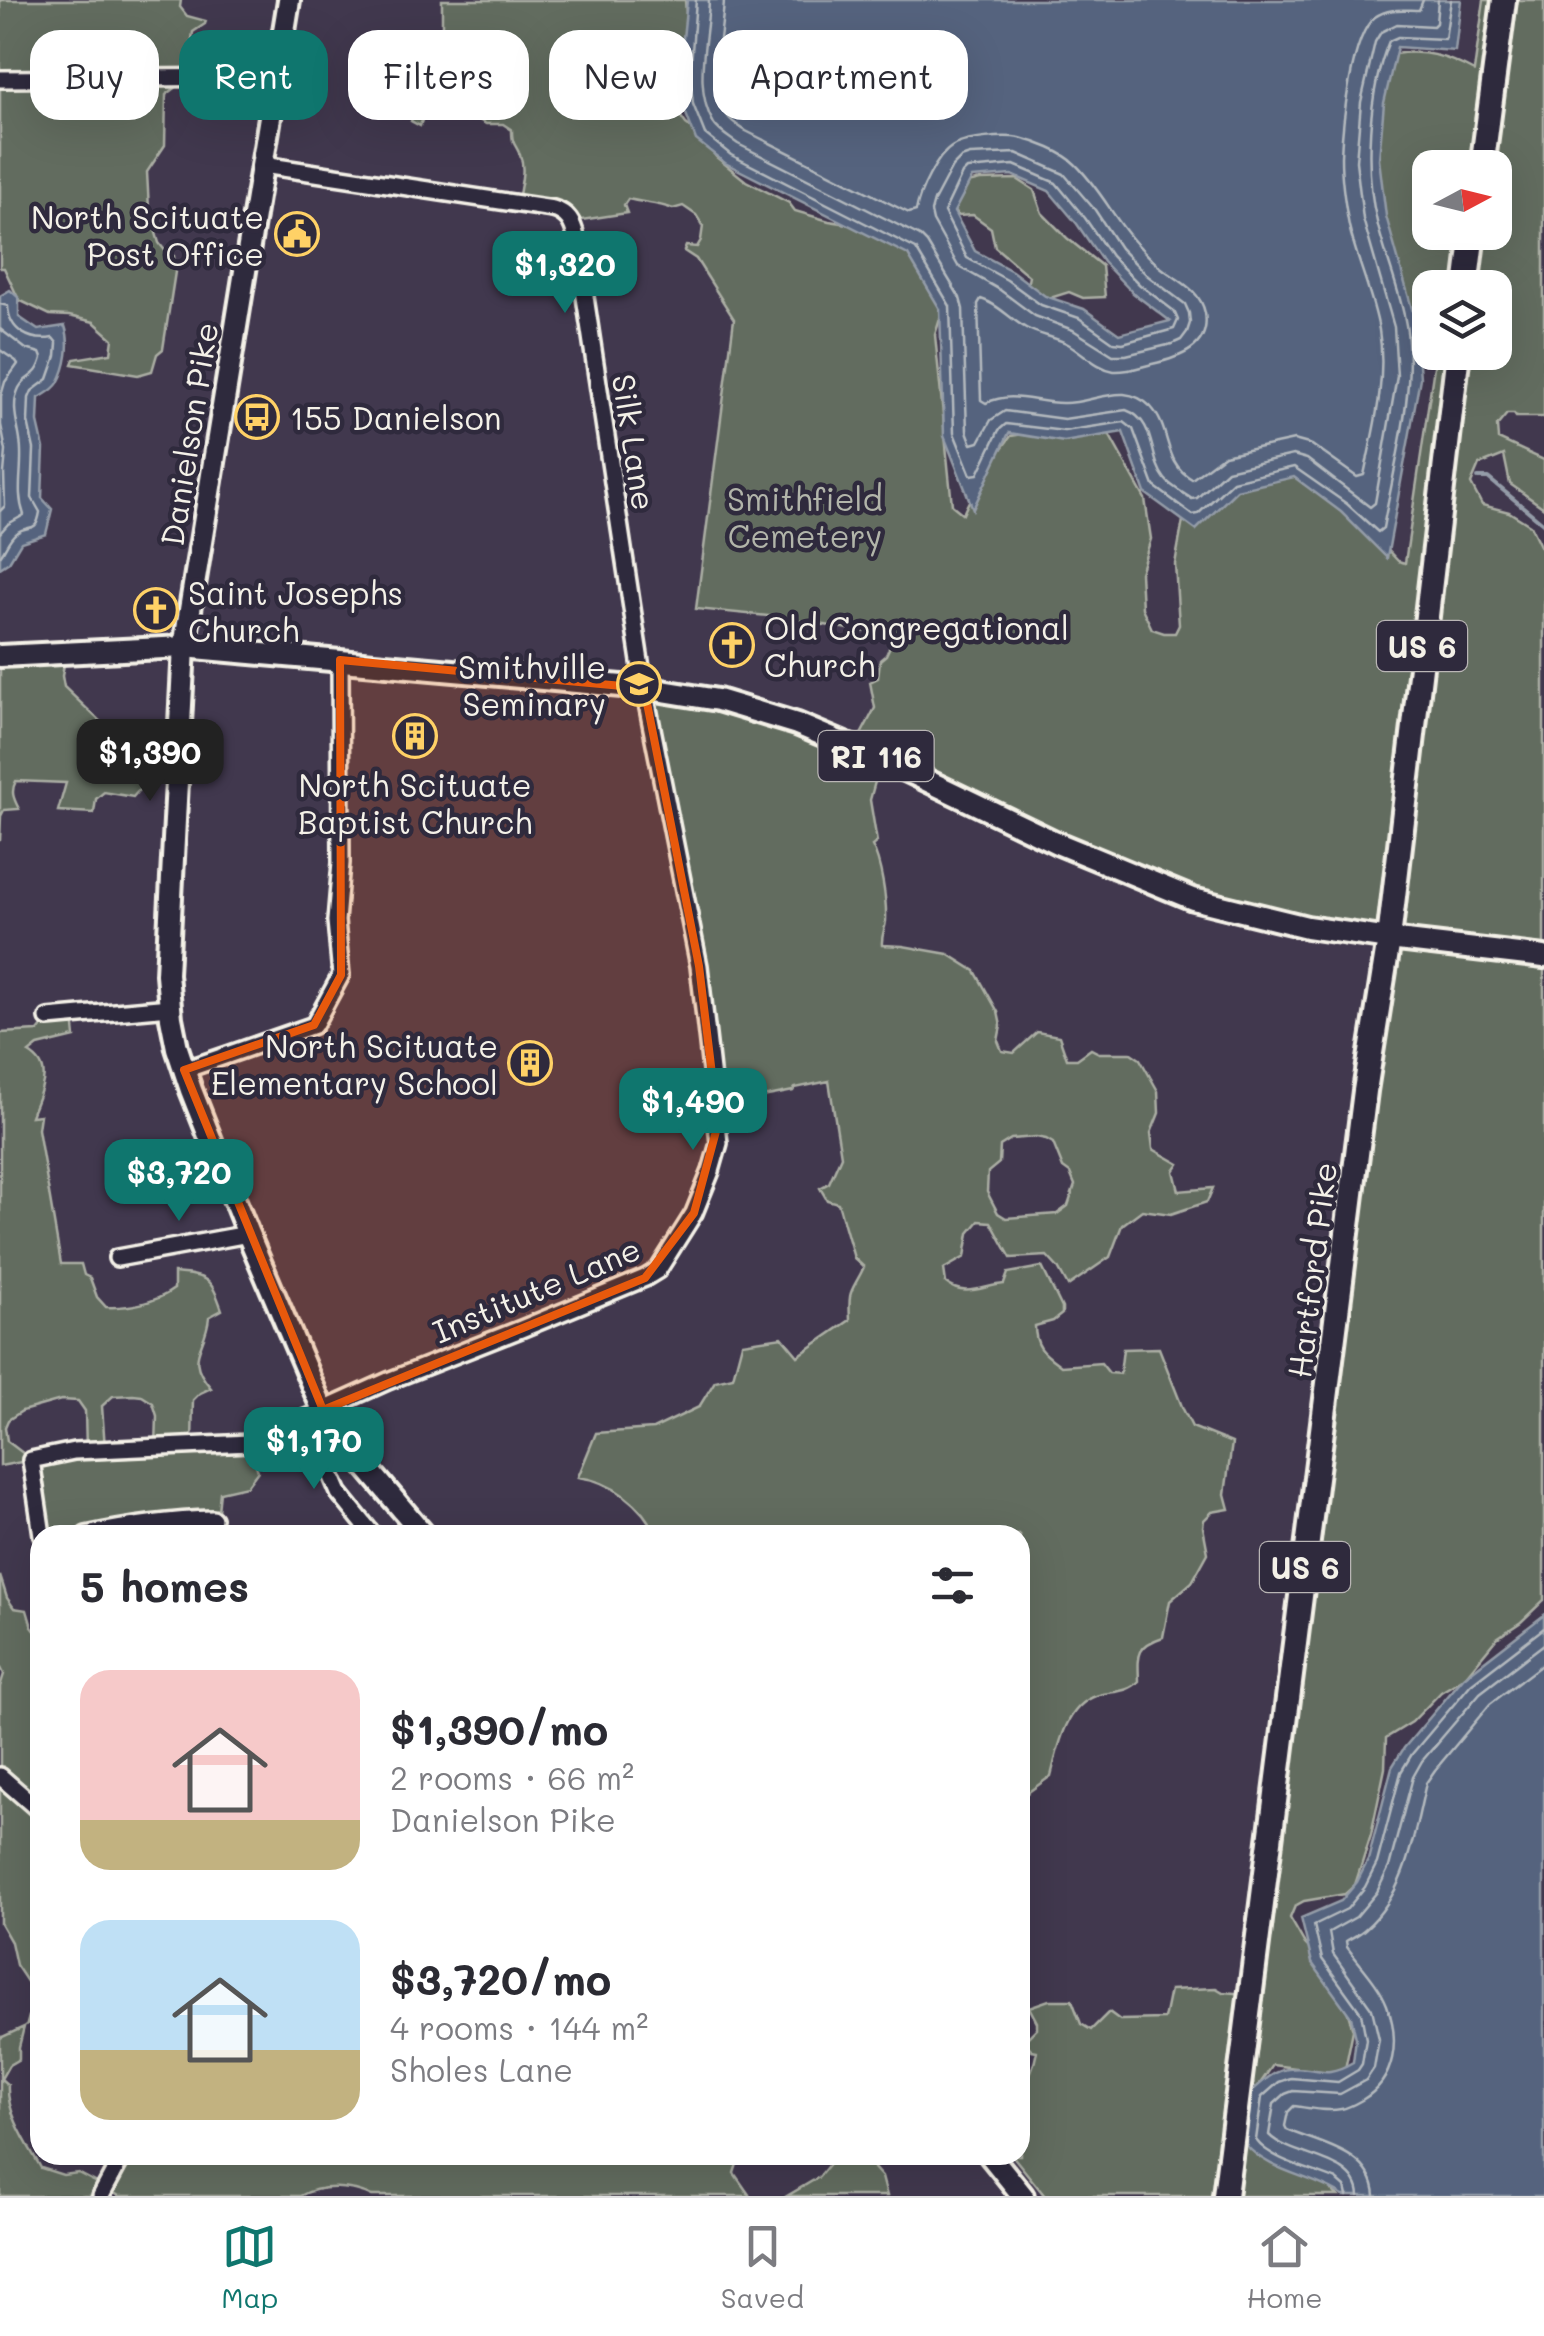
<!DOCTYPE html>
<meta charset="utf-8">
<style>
:root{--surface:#fff;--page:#f2f2f3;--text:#2b2b33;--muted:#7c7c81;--line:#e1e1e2;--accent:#0f766e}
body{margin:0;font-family:Mali,sans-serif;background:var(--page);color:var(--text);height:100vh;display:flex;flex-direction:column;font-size:38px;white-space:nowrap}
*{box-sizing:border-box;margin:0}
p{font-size:32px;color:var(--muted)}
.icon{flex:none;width:55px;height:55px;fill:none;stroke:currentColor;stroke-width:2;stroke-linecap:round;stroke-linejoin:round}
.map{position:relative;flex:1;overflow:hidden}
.drawer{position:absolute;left:30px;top:1525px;width:1000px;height:640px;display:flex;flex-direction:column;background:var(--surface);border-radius:30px;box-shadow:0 10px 40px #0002}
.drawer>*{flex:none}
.hud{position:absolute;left:30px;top:30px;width:1000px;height:90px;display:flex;gap:20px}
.needle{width:65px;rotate:83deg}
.buttons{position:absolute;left:1412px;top:150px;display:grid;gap:20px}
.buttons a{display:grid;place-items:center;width:100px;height:100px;border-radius:20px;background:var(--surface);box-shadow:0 10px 40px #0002;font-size:50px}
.price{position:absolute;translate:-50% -85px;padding:0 22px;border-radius:20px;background:var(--accent);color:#fff;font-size:32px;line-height:65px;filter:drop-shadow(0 2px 5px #0008)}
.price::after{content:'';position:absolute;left:50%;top:60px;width:30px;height:22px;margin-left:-15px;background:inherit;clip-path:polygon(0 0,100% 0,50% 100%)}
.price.current{background:#222;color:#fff}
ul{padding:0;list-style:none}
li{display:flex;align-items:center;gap:30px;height:250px;padding:0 50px}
li span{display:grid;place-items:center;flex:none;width:280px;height:200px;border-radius:30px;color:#555}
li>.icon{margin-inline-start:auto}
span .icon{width:120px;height:120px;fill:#fffc;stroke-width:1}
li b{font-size:42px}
h2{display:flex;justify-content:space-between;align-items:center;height:120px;padding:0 50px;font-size:42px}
.chip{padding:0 35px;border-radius:30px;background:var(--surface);box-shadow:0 10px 40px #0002;font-size:35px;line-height:90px}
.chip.current{background:var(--accent);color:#fff}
.menu{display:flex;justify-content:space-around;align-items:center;height:140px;border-top:2px solid var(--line);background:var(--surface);font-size:28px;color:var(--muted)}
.menu a{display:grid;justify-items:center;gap:5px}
.menu .current{color:var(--accent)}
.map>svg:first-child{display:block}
.green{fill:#626c5f;stroke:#abaea4;stroke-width:2.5;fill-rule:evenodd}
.water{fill:#54647e;stroke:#949ca8;stroke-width:2.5;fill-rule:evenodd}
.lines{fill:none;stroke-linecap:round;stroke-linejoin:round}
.shore{stroke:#b4b9be;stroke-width:2.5}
.stream{stroke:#949ca8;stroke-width:4}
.minor-casing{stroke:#f4f1e8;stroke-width:22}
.major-casing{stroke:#f4f1e8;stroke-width:28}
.highway-casing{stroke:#f4f1e8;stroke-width:30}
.minor{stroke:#2f2a3d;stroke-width:15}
.major{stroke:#2f2a3d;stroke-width:20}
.highway{stroke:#2f2a3d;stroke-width:22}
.marked{fill:#e8590c;fill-opacity:0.2;stroke:#e8590c;stroke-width:8;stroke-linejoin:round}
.labels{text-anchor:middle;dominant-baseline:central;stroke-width:9;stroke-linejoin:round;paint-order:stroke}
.shield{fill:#2f2a3d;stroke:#b9b5b5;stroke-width:2.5}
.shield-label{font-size:30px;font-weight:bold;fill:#f4f1e8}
.poi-label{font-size:32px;fill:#f4f1e8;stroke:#2f2a3d;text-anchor:end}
.street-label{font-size:32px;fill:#f4f1e8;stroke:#2f2a3d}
.park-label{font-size:32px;fill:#b2b5aa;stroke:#2f2a3d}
</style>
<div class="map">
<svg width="1544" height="2196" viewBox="0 0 1544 2196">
<rect width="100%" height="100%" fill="#41384e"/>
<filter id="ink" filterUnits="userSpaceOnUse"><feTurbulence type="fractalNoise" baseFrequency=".01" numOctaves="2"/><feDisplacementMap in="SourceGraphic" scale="20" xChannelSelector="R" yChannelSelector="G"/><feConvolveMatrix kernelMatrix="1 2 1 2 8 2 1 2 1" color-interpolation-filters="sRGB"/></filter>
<g filter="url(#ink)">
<g class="green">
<path d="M0,0H181L180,7L187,16L206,21L205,24L193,32L186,80L166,95L165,145L147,172L149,209L159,243L167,253L174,256L175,272L163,349L157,354L152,371L138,375L72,364L74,359L111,353L113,339L94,322L69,316L50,315L19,300L4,268H0Z"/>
<path d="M442,0H685L688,42L669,80L670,94L676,110L686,124L700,134L716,157L746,181L789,203L795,211L829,221L874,228L912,257L943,309L935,335L952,505L963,514C975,486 992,461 1011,436L1029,433L1101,409L1110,436L1145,499L1151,539L1140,573L1142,608L1152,629L1164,633H1175L1179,625L1175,564L1184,515L1267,444L1382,544L1398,561L1405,563L1436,353L1495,352V288H1430V331L1405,314L1363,155L1395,54C1425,49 1448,57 1474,71L1484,0H1544V417H1516L1514,414H1507L1497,426L1498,439L1544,460V508L1510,484L1504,455L1479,465L1471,484L1482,505L1509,512L1530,525L1544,554V1600L1521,1622L1497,1638L1464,1678L1441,1692L1412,1722L1386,1738L1385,1768L1371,1835L1355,1885L1345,1894L1304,1901L1295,1906L1290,1918L1305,1944L1334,1974L1340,1987L1353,2030L1344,2074L1273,2065L1248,2101V2142L1313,2171L1338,2196H1045L1012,2155H1020V2114L1029,2105C1022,2074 1033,2078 1037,2051L1032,2050L1024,2041L1037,2028V2022L1029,2007L1049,2000H1072L1081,2024L1091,2030L1109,2012L1120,2020L1164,2019L1170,1990L1216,1988L1223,1992L1246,1994L1384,940L1249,915L881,760L870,800L877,842L872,846C881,862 887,901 886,921C885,930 881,936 882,945L903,946L948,954L975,971L998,1012L1001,1026L998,1041L1002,1051L1014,1053L1037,1032L1059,1036L1067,1059H1077L1091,1049L1099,1053H1131L1140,1059L1158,1091L1159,1113L1151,1133L1153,1149L1179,1164L1174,1171L1179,1191L1213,1188L1207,1202L1171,1214L1142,1210L1122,1225L1110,1257L1068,1286L1058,1268L1047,1256L1011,1258L991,1222L979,1221L969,1233L965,1257L944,1269L946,1283C964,1298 983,1286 1004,1284L1008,1273L1042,1267L1062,1308V1314L1053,1321L1035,1326C1035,1348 1045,1354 1061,1366L1101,1363L1109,1373L1120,1374L1123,1349L1159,1348L1183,1409L1192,1427L1232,1443L1225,1494L1229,1509L1212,1512L1204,1520L1203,1527L1208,1553L1192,1582L1170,1601L1163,1637C1136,1646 1138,1655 1139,1681C1129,1692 1117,1691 1103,1694C1066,1701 1059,1745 1051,1776L1020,1798V1535H656C642,1504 611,1481 578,1477L596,1433L653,1429L699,1407L715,1381L733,1377L742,1343L782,1337L798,1356L850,1320C848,1287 851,1294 864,1267L854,1258L838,1203L827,1200L820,1188L829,1183L841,1156L829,1081L795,1088L793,1091L747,1100L741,1089L709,1090L690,943L646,689L855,746L875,708L870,682L878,678L880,660L886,655L891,644L887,635L768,616L696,609L734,319L696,259L684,251L686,246L697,247L701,240L703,226L696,215L683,206L673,209C659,203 644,203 628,199L624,205L627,213L575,221L518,201C520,186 526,169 520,155C515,143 512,145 512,130L503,124H486L477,119L476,116L492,102L490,97L473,92L464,95L458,105L460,114L449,119L445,113L423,117L420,126L411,121L418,93L431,92L445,73L446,64L442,53ZM1430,168H1495V232H1430ZM1036,1137L1046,1139L1053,1143L1063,1168L1070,1173L1075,1185L1068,1206L1057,1214L1006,1218L998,1213L987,1192L988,1172L999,1163L1000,1146L1011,1139Z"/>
<path d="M1017,179L1034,190L1042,213L1067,238L1102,266L1105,297L1083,298L1069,292L1053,297L1048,305L1026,292L1029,276L995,247L991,228L973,215L958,216L949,206L952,187L980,180Z"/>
<path d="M66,653L62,676L64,687L105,726L119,727L127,721L143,728L178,729L175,785L145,783L133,797L104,792L96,799L94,813L58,811L66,783L16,781C10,792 14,799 19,809L4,810L1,816L0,841V657Z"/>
<path d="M73,1017L75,1037L38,1046L29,1053C56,1069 39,1093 31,1116L40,1115L38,1129L61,1264H81L84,1275L90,1278L97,1297L106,1307C129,1308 155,1303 174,1289V1273C207,1276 211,1277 222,1310L209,1317C206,1350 183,1356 211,1388L200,1393L193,1400L192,1444H249L258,1471L247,1486L220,1492L218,1511L213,1520L91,1535H44L32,1462L86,1450L85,1411L78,1401L61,1400L22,1411L8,1420L5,1427L7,1441L32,1460L0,1466V1033L38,1031L49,1018ZM133,1395L142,1396L153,1403L157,1416L156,1447L105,1448L102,1406L113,1396Z"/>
<path d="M0,1576L7,1598L14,1608L27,1610L32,1627L40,1637V2017L27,2024L33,2001L30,1986L16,1965L11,1942L0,1923V1687L4,1674L0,1666Z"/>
<path d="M24,2027L19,2047V2059L9,2065L1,2079L8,2085C6,2113 28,2145 41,2168L63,2175L78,2173L105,2187L124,2155H740L734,2173L750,2196H372C352,2186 321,2184 300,2196H119L108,2189L103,2196H0V2038Z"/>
<path d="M871,2155L875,2158L874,2168L882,2177L887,2196H787L819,2177L834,2158L846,2164Z"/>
</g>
<g class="water">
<path d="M687,0H1461L1455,51L1397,47L1384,103L1379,159L1386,216L1416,323L1420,378L1387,558L1341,512L1294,477L1237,490L1196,530L1145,493L1123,432L1064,442L1009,433L973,509L944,436L940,309L908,255L725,163L696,140L683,106L679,77ZM1012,175L1049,191L1077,224L1103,262L1133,293L1170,321L1119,334L1084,309L1045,296L1012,271L975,251L954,212L972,178Z"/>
<path d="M10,290L19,298V317L38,330L65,326C71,343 67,367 58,383C54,390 45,394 39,398L38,422L44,448L42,498L52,509L46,534L21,542L9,562L0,568V296Z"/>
<path d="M1544,1615V2196H1343C1312,2175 1270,2173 1245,2144L1252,2091C1263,2082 1273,2071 1288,2069C1317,2064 1321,2081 1353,2062L1356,2038L1351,2017L1312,1963L1301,1918L1341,1901L1357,1882L1368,1860L1392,1767L1404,1748L1464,1677Z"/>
</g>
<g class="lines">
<g class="shore">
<path d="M696,0L690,77L693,104L705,134L731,155L916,249L950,306L954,433L971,475L978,474L999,430L1006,424L1064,431L1124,422L1133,429L1154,486L1193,515L1198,514L1233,481L1294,467L1347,504L1378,532L1383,528C1394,467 1417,386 1406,325C1400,290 1385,256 1377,222C1364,170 1368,91 1389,41L1398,37L1445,39L1451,0"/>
<path d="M709,0C708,40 692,87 714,124C719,132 730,138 738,144L920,236L927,243L960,298L963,309L967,431L972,444L979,442L991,420L1005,411L1064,419L1126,410C1157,421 1148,458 1165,479C1171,487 1184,493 1192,499L1197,498L1227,470L1293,455L1307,459L1370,507L1375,503L1397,376L1394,327L1363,219L1356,161L1361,102L1375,42L1381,32L1397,24L1433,26L1436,23L1438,0"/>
<path d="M724,0C723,33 708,86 727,115C731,122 740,127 746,131L909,213L916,211C919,193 936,156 953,146C966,138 1005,135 1020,138C1037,142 1063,152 1075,164C1100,188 1114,219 1136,243C1143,250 1150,258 1158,265C1174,279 1200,288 1205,313C1211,348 1179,358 1152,364C1140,367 1127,372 1114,371C1096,368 1084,353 1068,344C1055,337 1039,335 1026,328C1010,319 998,304 981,299L978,304L981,400L986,403C1013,390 1035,403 1062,403C1083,404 1103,393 1124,394C1134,395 1144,400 1151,407C1172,430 1163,463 1192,479L1224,455L1294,440L1312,445L1357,477L1364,475C1374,428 1387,378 1379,330C1373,295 1357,261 1349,226C1345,205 1341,179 1341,157C1342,127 1351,35 1375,17C1389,7 1404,10 1419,10L1423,0"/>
<path d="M1016,153L1064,174L1095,210L1120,248L1148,276L1185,304L1189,313L1190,323L1187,332L1181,340L1172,344L1126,355H1113L1073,330L1035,316L1000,290L958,266L933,221L931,212L934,201L952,167L961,158L970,155Z"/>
<path d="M1014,165L1056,183L1085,218L1111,256L1140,285L1174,311L1178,320L1174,329L1123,343L1113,342L1079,318L1041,305L1007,280L967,258L944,212L962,174L967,169Z"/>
<path d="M0,304L8,306C9,331 30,342 53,338L57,343L56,356L48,379L32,391L29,398L28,422L34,449L32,498L40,512C36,535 30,523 16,533C9,538 5,550 0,556"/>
<path d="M0,329L26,349L40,353L42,358C36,380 27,373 19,388C9,409 21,431 21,451C22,474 16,493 24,515L8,524L0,533"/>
<path d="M0,350L16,361L18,364L5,382L1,396V425L6,451L4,473L5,506L0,511"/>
<path d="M1347,2196L1345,2187L1337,2180C1314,2170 1270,2160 1256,2140L1262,2097L1279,2082L1291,2078L1338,2082L1358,2070L1362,2064L1366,2039L1361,2013L1322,1959L1314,1925L1347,1909L1365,1887L1377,1863L1401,1772L1412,1754L1471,1684L1544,1628"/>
<path d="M1359,2196C1357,2156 1293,2159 1269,2135L1274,2104L1285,2094L1293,2091L1340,2094L1366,2080L1374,2068L1379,2039L1372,2009L1333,1954L1329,1932L1356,1917L1377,1892L1389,1867L1413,1777L1422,1761L1480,1693L1544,1644"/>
<path d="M1375,2196C1373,2152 1320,2144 1287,2130L1285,2126L1288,2112L1294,2106C1309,2108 1326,2112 1341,2109C1348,2108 1355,2104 1362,2100C1396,2080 1400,2040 1387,2005C1379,1984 1360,1965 1347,1947L1346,1941C1353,1937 1360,1934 1366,1928C1407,1892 1414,1833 1426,1783L1435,1770L1490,1704L1544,1663"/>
</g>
<path class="stream" d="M1478,478H1488L1544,524"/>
<g class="minor-casing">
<g id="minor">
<path d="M0,79L277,77"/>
<path d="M48,1018L170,1007"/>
<path d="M184,1070L314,1025L341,975L336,921L341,863L340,660"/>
<path d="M117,1258L248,1234"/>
<path d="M341,1437L326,1463L339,1493L373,1535"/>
<path d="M42,1535L31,1460L74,1451L250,1443L388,1381L521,1329L645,1278L658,1270L694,1213L711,1171L719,1143L708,1044L699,966L644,688L576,237C573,223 568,213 553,209L263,165"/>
<path d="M86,1535C128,1526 169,1520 213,1519"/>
<path d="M0,1776L40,1811"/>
<path d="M101,2196L123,2155"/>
</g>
</g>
<g class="major-casing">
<g id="major">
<path d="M289,0L184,647L167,974L171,1018L177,1048L191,1090L248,1234L323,1410L341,1437L424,1535"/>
<path d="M0,656L184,647L644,688L718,700L797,724L899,767L1057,843L1193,899L1307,927L1389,939L1544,957"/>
<path d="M990,2155L1023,2196"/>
</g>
</g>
<g class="highway-casing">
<g id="highway">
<path d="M1482,168L1504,0"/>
<path d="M1466,288L1473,232"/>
<path d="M1225,2196L1365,1091L1389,939L1458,352"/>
</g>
</g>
<use href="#minor" class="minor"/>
<use href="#major" class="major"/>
<use href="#highway" class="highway"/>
</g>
</g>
<path class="marked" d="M340,660L644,688L699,966L718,1124L694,1213L645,1278L323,1410L184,1070L314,1025L341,975Z"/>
<defs>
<g id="civic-ring" transform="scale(2.25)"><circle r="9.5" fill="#2f2a3d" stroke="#ffd166" stroke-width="1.5"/><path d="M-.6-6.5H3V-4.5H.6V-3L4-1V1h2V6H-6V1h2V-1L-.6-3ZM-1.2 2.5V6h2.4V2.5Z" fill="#ffd166"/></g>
<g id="bus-ring" transform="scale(2.25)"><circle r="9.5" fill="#2f2a3d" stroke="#ffd166" stroke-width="1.5"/><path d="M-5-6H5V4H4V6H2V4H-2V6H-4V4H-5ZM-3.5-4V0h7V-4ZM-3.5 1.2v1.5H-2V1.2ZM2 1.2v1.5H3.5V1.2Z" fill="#ffd166"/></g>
<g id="church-ring" transform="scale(2.25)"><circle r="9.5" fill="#2f2a3d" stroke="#ffd166" stroke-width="1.5"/><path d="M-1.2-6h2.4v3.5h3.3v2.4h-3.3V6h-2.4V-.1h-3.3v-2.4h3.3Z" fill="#ffd166"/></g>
<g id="school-ring" transform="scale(2.25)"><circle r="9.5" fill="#2f2a3d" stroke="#ffd166" stroke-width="1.5"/><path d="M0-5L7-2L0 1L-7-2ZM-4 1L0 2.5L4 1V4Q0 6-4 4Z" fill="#ffd166"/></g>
<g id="building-ring" transform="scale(2.25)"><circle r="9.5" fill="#2f2a3d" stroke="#ffd166" stroke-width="1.5"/><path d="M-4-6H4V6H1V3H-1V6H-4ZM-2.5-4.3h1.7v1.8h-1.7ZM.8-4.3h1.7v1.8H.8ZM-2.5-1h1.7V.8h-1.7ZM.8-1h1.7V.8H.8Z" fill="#ffd166"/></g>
</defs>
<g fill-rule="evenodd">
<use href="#civic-ring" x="297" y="234"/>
<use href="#bus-ring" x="257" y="417"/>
<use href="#church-ring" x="156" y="610"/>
<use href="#church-ring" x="732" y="645"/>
<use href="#school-ring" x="639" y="684"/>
<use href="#building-ring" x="415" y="736"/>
<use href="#building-ring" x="530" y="1063"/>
</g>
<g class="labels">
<g class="shield">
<rect x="1377" y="621" width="90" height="50" rx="8"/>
<rect x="818.5" y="731" width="115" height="50" rx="8"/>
<rect x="1260" y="1542" width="90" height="50" rx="8"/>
</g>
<g class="shield-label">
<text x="1422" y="646">US 6</text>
<text x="876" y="756">RI 116</text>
<text x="1305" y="1567">US 6</text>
</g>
<g class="poi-label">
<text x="264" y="216">North Scituate<tspan x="264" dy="37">Post Office</tspan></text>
<text x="290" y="417" text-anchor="start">155 Danielson</text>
<text x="188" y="592" text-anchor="start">Saint Josephs<tspan x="188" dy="37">Church</tspan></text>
<text x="764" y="627" text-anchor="start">Old Congregational<tspan x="764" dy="37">Church</tspan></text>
<text x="606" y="666">Smithville<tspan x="606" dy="37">Seminary</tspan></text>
<text x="415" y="784" text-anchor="middle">North Scituate<tspan x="415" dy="37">Baptist Church</tspan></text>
<text x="498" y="1045">North Scituate<tspan x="498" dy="37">Elementary School</tspan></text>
</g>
<g class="street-label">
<text transform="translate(188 434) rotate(-81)">Danielson Pike</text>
<text transform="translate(635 442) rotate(81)">Silk Lane</text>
<text transform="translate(1311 1270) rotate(-83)">Hartford Pike</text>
<text transform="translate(536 1289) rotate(-23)">Institute Lane</text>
</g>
<g class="park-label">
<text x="805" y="498">Smithfield<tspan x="805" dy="37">Cemetery</tspan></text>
</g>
</g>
</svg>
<div class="buttons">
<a><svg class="needle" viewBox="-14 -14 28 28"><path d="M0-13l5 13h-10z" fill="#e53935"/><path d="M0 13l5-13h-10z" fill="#7c7c81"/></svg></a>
<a><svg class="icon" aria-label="layers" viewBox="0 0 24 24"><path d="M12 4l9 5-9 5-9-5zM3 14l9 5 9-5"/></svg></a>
</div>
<b class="price" style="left:565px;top:316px">$1,320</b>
<b class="price current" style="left:150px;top:804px">$1,390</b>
<b class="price" style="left:693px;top:1153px">$1,490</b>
<b class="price" style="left:179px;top:1224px">$3,720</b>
<b class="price" style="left:314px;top:1492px">$1,170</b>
<div class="hud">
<a class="chip">Buy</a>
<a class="chip current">Rent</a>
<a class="chip">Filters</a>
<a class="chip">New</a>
<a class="chip">Apartment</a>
</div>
<section class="drawer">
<h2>5 homes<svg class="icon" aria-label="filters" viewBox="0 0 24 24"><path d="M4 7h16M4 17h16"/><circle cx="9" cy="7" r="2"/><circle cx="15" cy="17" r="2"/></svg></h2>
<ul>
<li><span style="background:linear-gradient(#f6c9c9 75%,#c2b280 0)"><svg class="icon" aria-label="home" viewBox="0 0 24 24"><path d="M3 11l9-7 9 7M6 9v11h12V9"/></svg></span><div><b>$1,390/mo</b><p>2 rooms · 66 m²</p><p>Danielson Pike</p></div></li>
<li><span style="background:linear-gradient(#bfe0f5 65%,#c2b280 0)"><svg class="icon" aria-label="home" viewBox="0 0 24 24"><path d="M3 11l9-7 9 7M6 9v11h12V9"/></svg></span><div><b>$3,720/mo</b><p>4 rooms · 144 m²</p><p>Sholes Lane</p></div></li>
</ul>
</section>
</div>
<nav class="menu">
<a class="current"><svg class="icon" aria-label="map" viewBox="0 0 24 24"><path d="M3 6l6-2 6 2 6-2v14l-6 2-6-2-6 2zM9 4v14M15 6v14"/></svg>Map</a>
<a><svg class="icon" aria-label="saved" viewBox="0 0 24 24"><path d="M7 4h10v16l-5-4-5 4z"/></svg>Saved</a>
<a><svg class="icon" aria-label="home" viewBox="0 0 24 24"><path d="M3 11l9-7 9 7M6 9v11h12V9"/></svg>Home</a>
</nav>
